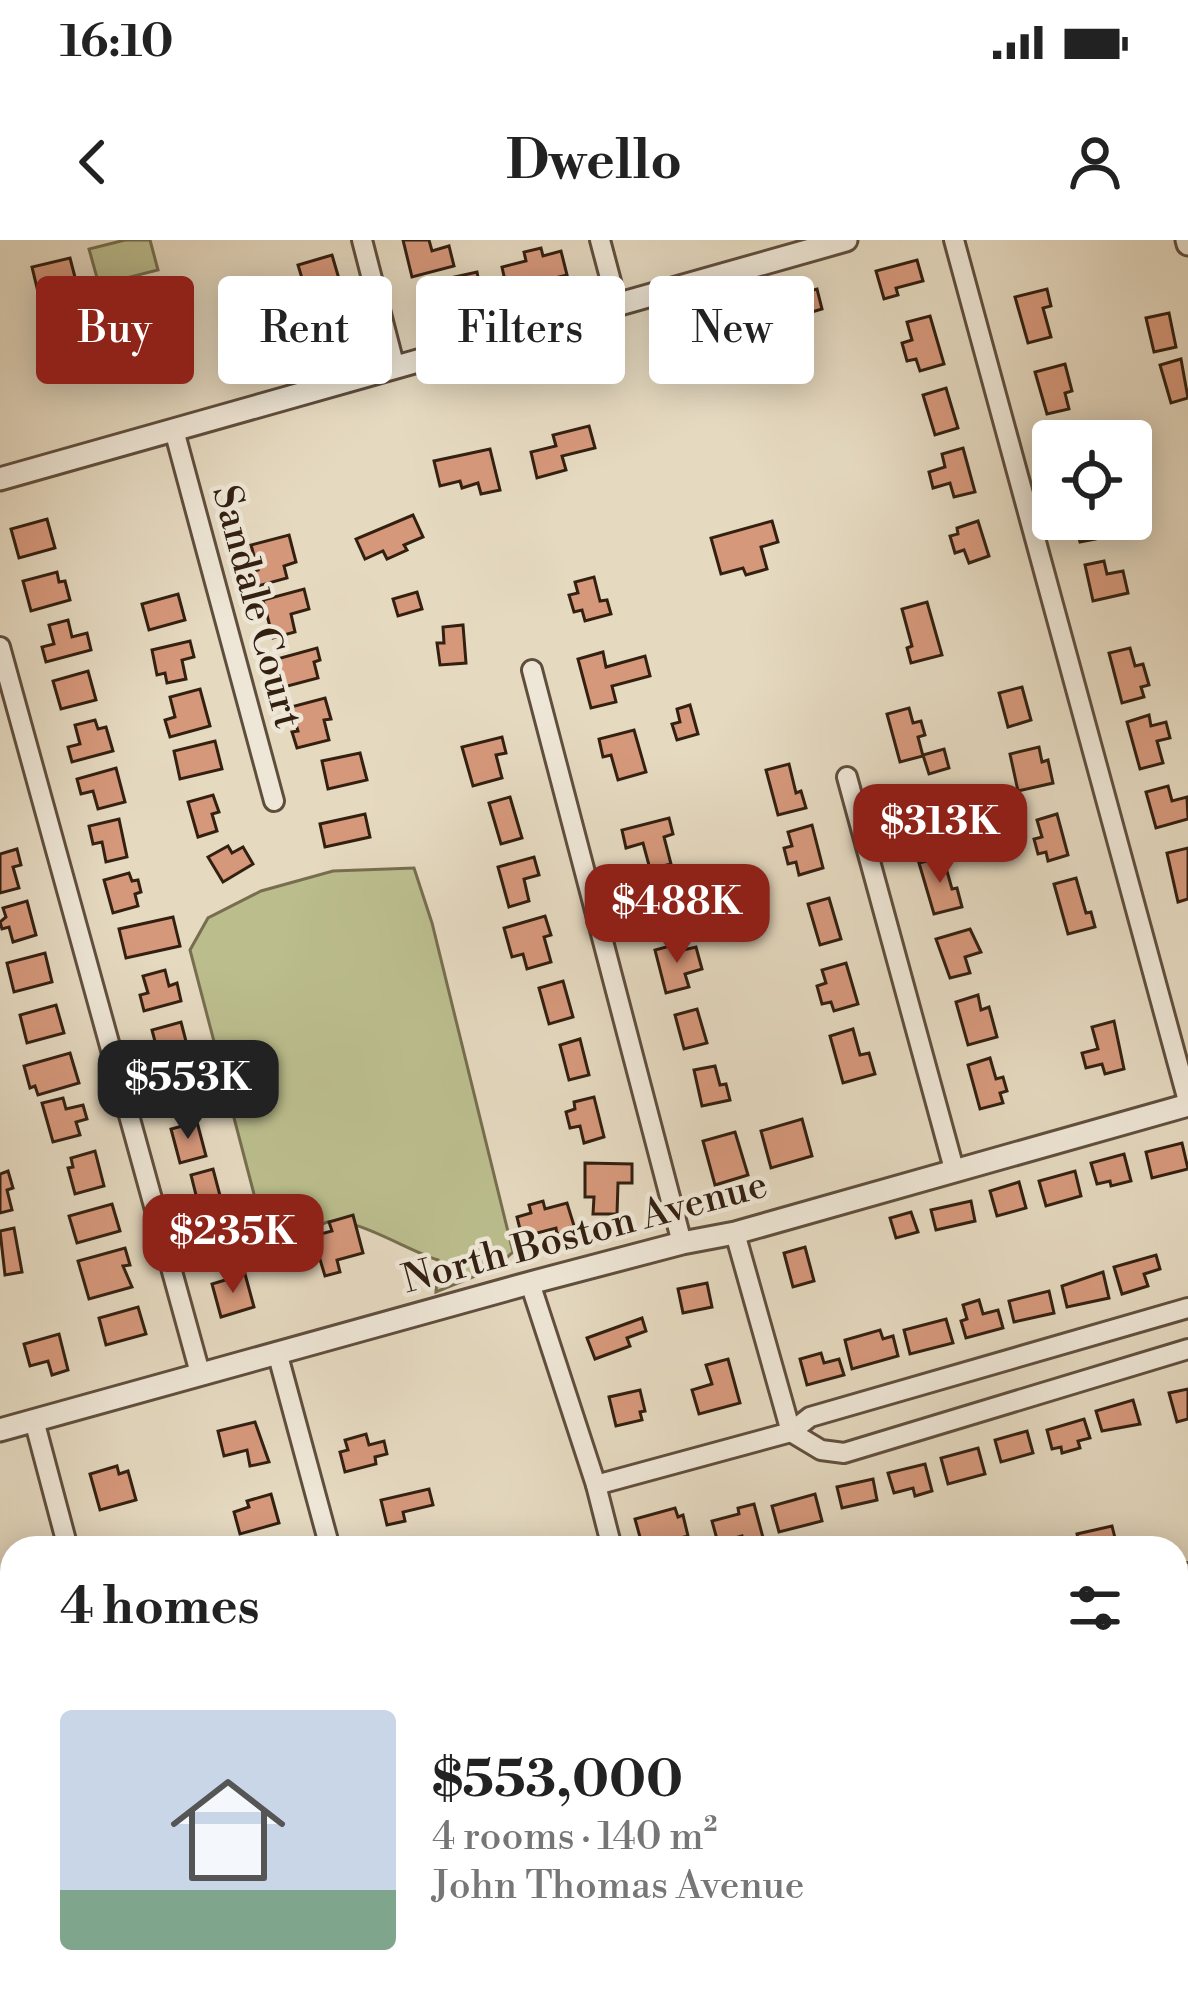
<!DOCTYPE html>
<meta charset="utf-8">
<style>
:root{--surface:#fff;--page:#f6f6f6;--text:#222;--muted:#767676;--accent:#8f2418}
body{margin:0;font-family:"Libre Bodoni",serif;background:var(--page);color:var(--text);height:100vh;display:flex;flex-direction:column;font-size:45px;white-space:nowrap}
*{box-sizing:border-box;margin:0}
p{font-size:39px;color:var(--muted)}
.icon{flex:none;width:66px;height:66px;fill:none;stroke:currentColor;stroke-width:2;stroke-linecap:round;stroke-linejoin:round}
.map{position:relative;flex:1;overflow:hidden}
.side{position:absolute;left:0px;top:1296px;width:1188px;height:471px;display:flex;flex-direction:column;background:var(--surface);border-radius:36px 36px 0 0;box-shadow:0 6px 30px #0003}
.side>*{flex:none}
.guide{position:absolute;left:36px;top:36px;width:1116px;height:108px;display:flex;gap:24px}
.controls{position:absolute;left:1032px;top:180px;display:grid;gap:24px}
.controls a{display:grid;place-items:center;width:120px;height:120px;border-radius:12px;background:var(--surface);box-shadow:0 6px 30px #0003;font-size:60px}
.price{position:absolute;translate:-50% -102px;padding:0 27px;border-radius:24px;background:var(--accent);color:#fff;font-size:39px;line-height:78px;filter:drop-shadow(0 3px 6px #0008)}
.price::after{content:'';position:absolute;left:50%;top:72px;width:36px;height:27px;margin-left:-18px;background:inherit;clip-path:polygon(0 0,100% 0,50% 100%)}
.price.selected{background:#222;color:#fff}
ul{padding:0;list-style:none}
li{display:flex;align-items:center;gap:36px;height:300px;padding:0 60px}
li span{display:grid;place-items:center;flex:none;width:336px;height:240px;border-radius:12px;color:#555}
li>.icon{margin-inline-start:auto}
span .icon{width:144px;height:144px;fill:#fffc;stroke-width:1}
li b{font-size:51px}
h2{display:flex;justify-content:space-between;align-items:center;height:144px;padding:0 60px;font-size:51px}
.tag{padding:0 42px;border-radius:12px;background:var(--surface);box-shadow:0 6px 30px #0003;font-size:42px;line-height:108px}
.tag.selected{background:var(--accent);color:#fff}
.status{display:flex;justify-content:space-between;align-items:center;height:84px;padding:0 60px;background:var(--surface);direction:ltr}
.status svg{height:33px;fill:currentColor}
header{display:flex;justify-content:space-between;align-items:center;height:156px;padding:0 60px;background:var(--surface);font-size:54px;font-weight:700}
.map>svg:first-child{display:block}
.green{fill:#bbbd8d;stroke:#776e4f;stroke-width:3}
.building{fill:#d6987b;stroke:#332011;stroke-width:3}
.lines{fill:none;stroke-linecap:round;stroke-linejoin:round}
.minor-casing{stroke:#604e3d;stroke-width:24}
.tertiary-casing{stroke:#604e3d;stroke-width:27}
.minor{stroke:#eee6d6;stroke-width:18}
.tertiary{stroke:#eee6d6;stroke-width:21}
.labels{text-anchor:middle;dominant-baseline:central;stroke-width:9;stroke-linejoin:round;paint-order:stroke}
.street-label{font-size:39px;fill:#332011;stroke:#eee6d6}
</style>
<div class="status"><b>16:10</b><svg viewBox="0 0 49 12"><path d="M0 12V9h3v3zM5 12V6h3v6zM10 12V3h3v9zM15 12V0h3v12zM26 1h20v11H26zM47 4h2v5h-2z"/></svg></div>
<header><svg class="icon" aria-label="back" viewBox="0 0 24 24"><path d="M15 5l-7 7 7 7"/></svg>Dwello<svg class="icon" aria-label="person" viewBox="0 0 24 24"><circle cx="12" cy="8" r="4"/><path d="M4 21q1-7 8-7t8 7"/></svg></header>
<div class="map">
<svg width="1188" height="1765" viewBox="0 0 1188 1765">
<rect width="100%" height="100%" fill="#e5d9c0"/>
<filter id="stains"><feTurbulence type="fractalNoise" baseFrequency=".00167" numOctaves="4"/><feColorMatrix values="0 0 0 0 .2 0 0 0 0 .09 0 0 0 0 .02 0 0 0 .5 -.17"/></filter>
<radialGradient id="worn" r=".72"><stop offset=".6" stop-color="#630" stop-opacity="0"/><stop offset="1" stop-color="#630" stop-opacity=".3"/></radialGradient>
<g class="green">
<path d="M125,0H150L158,30L99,45L89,9Z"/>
<path d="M414,628L432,683L513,1012L495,1028L436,1052L438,1020C408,1011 354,976 328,982C309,987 289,1009 271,1019L190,710L208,678L261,651L333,631Z"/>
</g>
<g class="building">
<path d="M403,0H429L432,11L449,6L454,26L412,37Z"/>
<path d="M541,8L543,16L561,11L567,35L507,50L502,27L526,21L524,12Z"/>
<path d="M332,15L344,56L318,64L312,43L304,45L298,25Z"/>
<path d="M70,18L84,72L45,81L32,27Z"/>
<path d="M917,20L923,41L896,48L898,55L884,59L876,31Z"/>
<path d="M477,32L481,52L450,59L446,39Z"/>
<path d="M817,49L822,69L782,81L776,60Z"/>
<path d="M1047,49L1051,66L1043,68L1051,97L1028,103L1015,57Z"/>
<path d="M344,69L352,99L317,109L311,87L325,83L323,75Z"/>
<path d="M1169,73L1176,107L1154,112L1146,78Z"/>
<path d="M930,76L944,124L920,131L916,119L907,121L902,103L912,100L907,82Z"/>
<path d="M1181,119L1188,158L1171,163L1160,125Z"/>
<path d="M1065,124L1072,151L1065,153L1069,169L1047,174L1035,132Z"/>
<path d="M946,148L958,188L935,195L923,155Z"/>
<path d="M589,186L595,208L562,216L566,230L537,238L531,212L556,206L553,195Z"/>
<path d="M963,208L975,252L954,257L950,243L933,248L929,232L945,227L942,214Z"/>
<path d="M490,209L500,250L481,254L478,243L462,248L460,241L440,246L434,221Z"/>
<path d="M413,275L423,297L404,305L407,310L387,319L383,311L365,319L356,299Z"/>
<path d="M47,279L55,308L19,318L11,289Z"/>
<path d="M1074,279H1105L1107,286L1092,290L1095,299L1080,302Z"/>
<path d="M772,281L778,302L761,307L767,329L746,335L743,328L721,334L711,298Z"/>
<path d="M978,281L989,316L969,323L964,310L955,313L950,296L958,294L957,288Z"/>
<path d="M289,295L296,322L284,326L287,338L254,347L250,332L258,330L251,305Z"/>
<path d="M1104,321L1107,334L1123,331L1128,353L1093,361L1085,325Z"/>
<path d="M57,332L59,342L65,341L70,360L31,371L23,341Z"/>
<path d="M594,337L600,361L607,360L611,374L585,381L582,370L574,372L569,355L578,353L575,342Z"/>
<path d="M304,349L309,369L291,374L295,392L273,398L263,360Z"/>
<path d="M417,352L422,369L398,376L393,359Z"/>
<path d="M178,354L185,380L149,390L142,364Z"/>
<path d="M927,362L942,415L911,423L907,408L912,406L902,369Z"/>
<path d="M68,380L72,397L87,393L91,410L46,422L42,407L54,404L49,385Z"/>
<path d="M463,385L466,423L440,425L437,403H444L443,387Z"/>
<path d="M190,401L194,417L182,420L186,439L167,443L165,433L157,435L152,410Z"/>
<path d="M317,408L320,420L314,422L318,438L284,447L277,419Z"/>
<path d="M1130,408L1135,426L1143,424L1149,445L1141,447L1144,457L1122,463L1109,413Z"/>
<path d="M603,412L606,427L645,416L650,436L612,446L616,462L591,468L578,419Z"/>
<path d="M88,431L96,460L61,469L53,441Z"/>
<path d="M1022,447L1031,480L1008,487L999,453Z"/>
<path d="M200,449L210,486L170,497L165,480L175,477L170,457Z"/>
<path d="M325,458L331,479L324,480L329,500L297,508L292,492L298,491L291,467Z"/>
<path d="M690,465L698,494L677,500L672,484L680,482L677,469Z"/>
<path d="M909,468L913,483L921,481L925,495L918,497L923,516L900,522L887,474Z"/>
<path d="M1149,475L1151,486L1166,482L1170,498L1157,501L1163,523L1140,529L1127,482Z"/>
<path d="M95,480L98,489L106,487L113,511L72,522L68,507L80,504L75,485Z"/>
<path d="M634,490L646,532L618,540L611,515L603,517L599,499Z"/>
<path d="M502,497L506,513L496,515L502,538L473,546L462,507Z"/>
<path d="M215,501L222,529L180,539L174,511Z"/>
<path d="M1039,507L1042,522L1048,520L1053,543L1018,551L1010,514Z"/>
<path d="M944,509L949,528L929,534L923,515Z"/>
<path d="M360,513L367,540L328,549L322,521Z"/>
<path d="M789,524L796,553L801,551L806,568L778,575L766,530Z"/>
<path d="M116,528L125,562L98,569L93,551L81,554L77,539Z"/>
<path d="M1168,546L1172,561L1187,557L1188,579L1156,588L1146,552Z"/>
<path d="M213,555L219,572L212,574L217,591L198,597L188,562Z"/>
<path d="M922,555L924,564L939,560L943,576L929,580L936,602L914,608L901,561Z"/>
<path d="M510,557L522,598L501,604L489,563Z"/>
<path d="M365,574L370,597L325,607L320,584Z"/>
<path d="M1057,574L1068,615L1048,621L1046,612L1038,614L1034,599L1042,597L1037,580Z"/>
<path d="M669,578L673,594L664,597L671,624L650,629L643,603L626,608L622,590Z"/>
<path d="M119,579L127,617L106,622L102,602L93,604L89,586Z"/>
<path d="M812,585L823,628L799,635L796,622L788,624L784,608L792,606L788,592Z"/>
<path d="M228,606L232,613L243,607L253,624L223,642L208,617Z"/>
<path d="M1188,608V659L1178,662L1167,613Z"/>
<path d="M17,609L21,625L13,627L19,648L0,653V614Z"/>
<path d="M534,617L539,635L524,639L529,661L509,667L498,627Z"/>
<path d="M943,617L952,649L957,648L962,667L934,674L919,623Z"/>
<path d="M129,633L132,641L138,640L141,652L135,654L138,666L113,673L104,640Z"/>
<path d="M1076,638L1086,673L1091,672L1095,687L1068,694L1054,644Z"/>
<path d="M660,648L664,662L671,660L677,682L648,690L638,654Z"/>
<path d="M829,658L841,699L820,705L808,664Z"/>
<path d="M27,661L36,695L13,702L9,687L2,689L0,682L6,677L3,668Z"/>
<path d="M545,676L551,695L544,697L551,722L527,729L523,714L512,717L504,688Z"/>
<path d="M173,677L180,706L126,718L119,689Z"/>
<path d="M970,689L981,712L965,717L970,733L950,738L936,699Z"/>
<path d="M677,704L679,711L696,707L702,729L685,734L689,747L666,753L655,710Z"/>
<path d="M45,713L52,742L14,752L7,723Z"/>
<path d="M846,723L858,764L834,771L831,762L822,764L817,746L826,743L822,730Z"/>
<path d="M165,730L169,746L177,743L181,761L144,771L140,755L148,753L143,736Z"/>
<path d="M563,741L573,777L549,784L539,748Z"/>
<path d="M978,755L981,770L989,767L997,797L968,805L956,762Z"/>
<path d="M56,765L64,793L27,803L20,775Z"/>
<path d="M697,769L707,803L684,809L675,775Z"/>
<path d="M1114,781L1124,829L1105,834L1102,824L1086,828L1082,813L1098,809L1092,787Z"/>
<path d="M181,782L188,809L159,817L152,790Z"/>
<path d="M853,789L860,815L869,813L875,834L843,843L830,796Z"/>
<path d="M580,799L589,835L569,840L560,805Z"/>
<path d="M70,813L79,843L38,855L35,846L30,848L24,826Z"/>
<path d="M990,818L996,839L1003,837L1007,851L1000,853L1003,863L980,869L968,825Z"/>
<path d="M715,826L720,845L726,844L730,860L702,866L694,830Z"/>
<path d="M189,829L194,848L207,844L212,863L170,874L158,837Z"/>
<path d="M594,857L604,897L584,903L580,886L570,888L566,872L575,869L574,862Z"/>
<path d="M63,858L66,869L83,865L87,879L76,882L80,895L53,902L42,863Z"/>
<path d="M802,879L812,916L771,928L761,891Z"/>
<path d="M197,882L206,916L180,923L171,889Z"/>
<path d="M735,892L748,935L715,945L703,901Z"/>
<path d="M1182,903L1188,929L1152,938L1146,912Z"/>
<path d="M95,911L104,946L75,954L68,928L73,927L71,918Z"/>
<path d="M1124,914L1131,941L1111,946L1110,941L1097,944L1091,923Z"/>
<path d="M585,923L632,924V943H618L617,974H593L594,957H585Z"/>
<path d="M213,929L223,967L194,975L190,960L197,959L191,935Z"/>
<path d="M8,931L13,948L7,950L12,970L0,973V934Z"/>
<path d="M1075,931L1081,956L1046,966L1039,941Z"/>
<path d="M1019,942L1026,968L997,976L990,951Z"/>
<path d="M543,961L545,969L567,963L575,989L557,994L556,988L522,997L517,977L531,973L529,965Z"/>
<path d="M971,961L975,981L936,990L931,970Z"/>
<path d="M112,964L120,991L77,1003L69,976Z"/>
<path d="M911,972L918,992L896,998L890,978Z"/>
<path d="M353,975L363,1013L337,1020L340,1032L325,1036L313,996L332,991L329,982Z"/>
<path d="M237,978L247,1013L208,1024L203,1007L215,1004L210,986Z"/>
<path d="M14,988L22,1032L5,1035L0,991Z"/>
<path d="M805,1007L814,1041L793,1047L784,1013Z"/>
<path d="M125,1008L130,1025L123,1026L132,1047L89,1059L78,1021Z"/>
<path d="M1156,1015L1160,1029L1144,1034L1148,1046L1122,1054L1114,1027Z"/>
<path d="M1103,1032L1109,1058L1067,1067L1062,1046Z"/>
<path d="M245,1034L254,1067L221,1077L212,1044Z"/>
<path d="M707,1043L712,1067L683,1073L678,1049Z"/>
<path d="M1049,1051L1054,1073L1014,1082L1009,1061Z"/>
<path d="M979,1060L983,1074L998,1070L1003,1088L966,1098L961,1081L967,1079L963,1065Z"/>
<path d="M138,1067L146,1094L106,1105L99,1078Z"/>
<path d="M642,1078L646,1091L627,1098L630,1106L595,1119L587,1098Z"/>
<path d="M946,1079L953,1103L910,1114L904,1090Z"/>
<path d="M880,1090L883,1099L893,1096L898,1116L852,1129L845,1100Z"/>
<path d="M59,1094L68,1130L52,1135L48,1121L30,1126L24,1104Z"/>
<path d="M821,1113L824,1123L839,1119L844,1135L807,1145L800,1119Z"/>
<path d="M728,1119L740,1163L699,1174L692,1150L712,1144L706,1125Z"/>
<path d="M1188,1149V1179L1177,1182L1169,1153Z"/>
<path d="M640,1150L645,1171L640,1172L642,1180L616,1186L609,1157Z"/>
<path d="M1133,1160L1140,1184L1102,1191L1096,1171Z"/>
<path d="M1084,1179L1090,1198L1078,1201L1080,1208L1062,1213L1061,1207L1052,1209L1047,1190Z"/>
<path d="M255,1182L269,1222L250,1226L247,1210L224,1216L218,1191Z"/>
<path d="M1027,1191L1033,1213L1001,1222L995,1200Z"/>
<path d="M366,1194L369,1205L384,1201L387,1214L375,1217L376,1224L345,1232L340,1212L348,1210L345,1200Z"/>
<path d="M978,1208L985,1234L948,1244L941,1218Z"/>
<path d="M925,1224L932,1251L915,1256L913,1248L894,1253L888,1233Z"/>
<path d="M117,1226L119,1234L128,1231L136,1260L100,1270L90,1234Z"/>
<path d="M873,1239L877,1260L842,1268L837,1247Z"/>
<path d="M429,1249L433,1265L403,1272L405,1281L387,1285L381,1260Z"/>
<path d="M271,1254L279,1283L240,1294L234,1272L249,1267L247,1261Z"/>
<path d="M815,1254L822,1281L779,1292L772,1266Z"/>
<path d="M754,1264L765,1305L745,1308L742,1296L718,1303L712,1281L739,1274L738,1268Z"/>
<path d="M675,1268L678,1277L683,1275L688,1296L643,1308L635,1279Z"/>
<path d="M1112,1286L1117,1306L1080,1308L1077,1294Z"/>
<path d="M12,1619V1652L4,1654L0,1622Z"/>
</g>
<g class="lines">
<g class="minor-casing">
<g id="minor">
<path d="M362,0L395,128"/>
<path d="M600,0L617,64"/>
<path d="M954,0L1188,861"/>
<path d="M174,190L274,561"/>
<path d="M0,407L200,1133"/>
<path d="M532,430L682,1003"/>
<path d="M847,537L954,929"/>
<path d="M735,993L791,1192"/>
<path d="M530,1043L596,1245L612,1308"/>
<path d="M277,1112L330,1308"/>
<path d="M34,1180L68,1308"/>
<path d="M791,1192L821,1210L844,1213L1188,1109"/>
<path d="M596,1245L791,1192L810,1177L1188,1068"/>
<path d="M1176,1336L1188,1333"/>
<path d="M1176,1520L1188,1517"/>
<path d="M1176,1633L1188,1679"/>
<path d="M1176,1716L1188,1713"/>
<path d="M186,1755L189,1765"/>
<path d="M451,1755L453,1765"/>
<path d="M724,1755L726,1765"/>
<path d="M926,1755L941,1765"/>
<path d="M547,1765L583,1755"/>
<path d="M1008,1765L1043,1755"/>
</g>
</g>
<g class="tertiary-casing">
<g id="tertiary">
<path d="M1187,0L1188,4"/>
<path d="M0,239L846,0"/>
<path d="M0,1190L530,1043L682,1003L735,993L1188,865"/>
</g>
</g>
<use href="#minor" class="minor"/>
<use href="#tertiary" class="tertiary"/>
</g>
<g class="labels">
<g class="street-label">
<text transform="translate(256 367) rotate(75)">Sandale Court</text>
<text transform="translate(585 993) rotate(-15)">North Boston Avenue</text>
</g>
</g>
<rect width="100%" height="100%" filter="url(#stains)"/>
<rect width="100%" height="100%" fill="url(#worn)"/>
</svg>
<div class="controls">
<a><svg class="icon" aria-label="locate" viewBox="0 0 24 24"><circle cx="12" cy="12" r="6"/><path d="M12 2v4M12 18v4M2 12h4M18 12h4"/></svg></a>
</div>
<b class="price" style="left:940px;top:646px">$313K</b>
<b class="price" style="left:677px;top:726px">$488K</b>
<b class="price selected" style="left:188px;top:902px">$553K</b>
<b class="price" style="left:233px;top:1056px">$235K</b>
<div class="guide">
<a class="tag selected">Buy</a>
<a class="tag">Rent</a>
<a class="tag">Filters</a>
<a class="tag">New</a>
</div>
<section class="side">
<h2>4 homes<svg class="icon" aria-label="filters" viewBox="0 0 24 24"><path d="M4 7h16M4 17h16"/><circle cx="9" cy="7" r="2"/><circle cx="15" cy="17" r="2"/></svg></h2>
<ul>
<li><span style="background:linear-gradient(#c9d6e8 75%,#7fa58c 0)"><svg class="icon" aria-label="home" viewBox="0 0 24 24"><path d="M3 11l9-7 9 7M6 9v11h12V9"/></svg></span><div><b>$553,000</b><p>4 rooms · 140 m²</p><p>John Thomas Avenue</p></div></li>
</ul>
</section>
</div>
